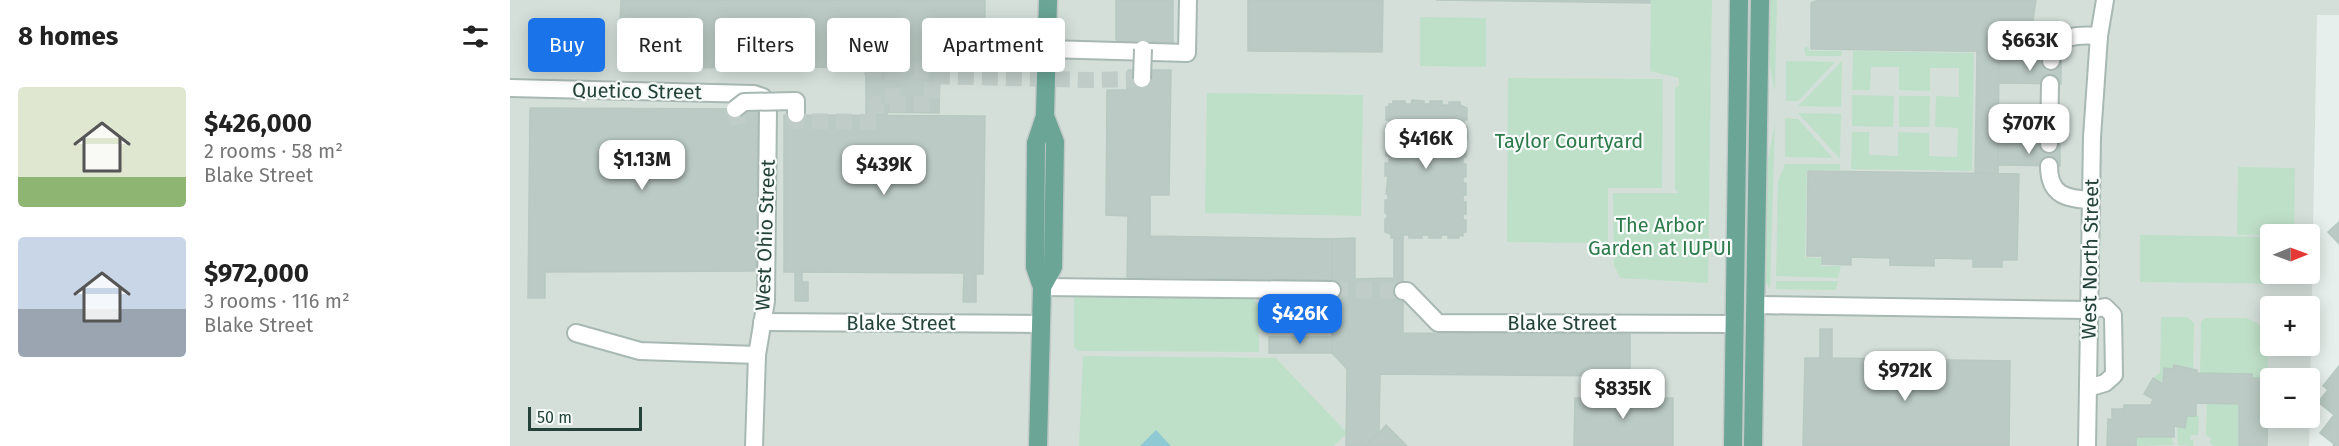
<!DOCTYPE html>
<meta charset="utf-8">
<style>
:root{--surface:#fff;--page:#f2f2f2;--text:#222;--muted:#767676;--accent:#1a73e8}
body{margin:0;font-family:"Fira Sans",sans-serif;background:var(--page);color:var(--text);height:100vh;display:flex;flex-direction:column;font-size:22px;white-space:nowrap}
*{box-sizing:border-box;margin:0}
p{font-size:20px;color:var(--muted)}
.icon{flex:none;width:33px;height:33px;fill:none;stroke:currentColor;stroke-width:2;stroke-linecap:round;stroke-linejoin:round}
.map{position:relative;flex:1;overflow:hidden}
.side{display:flex;flex-direction:column;background:var(--surface);width:510px}
.side>*{flex:none}
.top-card{position:absolute;left:18px;top:18px;width:570px;height:54px;display:flex;gap:12px}
.needle{width:39px;rotate:89deg}
.tools{position:absolute;left:1750px;top:224px;display:grid;gap:12px}
.tools a{display:grid;place-items:center;width:60px;height:60px;border-radius:6px;background:var(--surface);box-shadow:0 3px 15px #0003;font-size:30px}
.scale{position:absolute;left:18px;bottom:15px;width:114px;box-sizing:border-box;padding-left:6px;border:3px solid #24423a;border-top:0;font-size:16px;line-height:21px;white-space:nowrap;color:#24423a;-webkit-text-stroke:4px #f7fbf9;paint-order:stroke}
.price{position:absolute;translate:-50% -51px;padding:0 14px;border-radius:12px;background:#fff;color:#222;font-size:20px;line-height:39px;filter:drop-shadow(0 2px 3px #0008)}
.price::after{content:'';position:absolute;left:50%;top:36px;width:18px;height:14px;margin-left:-9px;background:inherit;clip-path:polygon(0 0,100% 0,50% 100%)}
.price.selected{background:var(--accent);color:#fff}
ul{padding:0;list-style:none}
li{display:flex;align-items:center;gap:18px;height:150px;padding:0 18px}
li span{display:grid;place-items:center;flex:none;width:168px;height:120px;border-radius:6px;color:#555}
li>.icon{margin-inline-start:auto}
span .icon{width:72px;height:72px;fill:#fffc;stroke-width:1}
li b{font-size:26px}
h2{display:flex;justify-content:space-between;align-items:center;height:72px;padding:0 18px;font-size:26px}
.tag{padding:0 21px;border-radius:6px;background:var(--surface);box-shadow:0 3px 15px #0003;font-size:21px;line-height:54px}
.tag.selected{background:var(--accent);color:#fff}
main{display:flex;flex:1;min-height:0}
.map>svg:first-child{display:block}
.built{fill:#d4dfda;fill-rule:evenodd}
.green{fill:#bfe0c8}
.water{fill:#8ec9d4}
.building{fill:#bbcac4;stroke:#b8c9c2;stroke-width:1.5}
.lines{fill:none;stroke-linecap:round;stroke-linejoin:round}
.minor-tunnel{stroke:#bfccc8;stroke-width:16;stroke-dasharray:16 8;stroke-linecap:butt}
.minor-casing{stroke:#a8b8b2;stroke-width:20}
.major-casing{stroke:#c2cac8;stroke-width:21}
.minor{stroke:#fff;stroke-width:16}
.major{stroke:#6aa596;stroke-width:18}
.minor-bridge-casing{stroke:#a8b8b2;stroke-width:20;stroke-linecap:butt}
.minor-bridge{stroke:#fff;stroke-width:16}
.labels{text-anchor:middle;dominant-baseline:central;stroke-width:4.5;stroke-linejoin:round;paint-order:stroke}
.street-label{font-size:20px;fill:#24423a;stroke:#f7fbf9}
.park-label{font-size:20px;fill:#2d7a4b;stroke:#f7fbf9}
</style>
<main>
<section class="side">
<h2>8 homes<svg class="icon" aria-label="filters" viewBox="0 0 24 24"><path d="M4 7h16M4 17h16"/><circle cx="9" cy="7" r="2"/><circle cx="15" cy="17" r="2"/></svg></h2>
<ul>
<li><span style="background:linear-gradient(#dfe7d0 75%,#8fb573 0)"><svg class="icon" aria-label="home" viewBox="0 0 24 24"><path d="M3 11l9-7 9 7M6 9v11h12V9"/></svg></span><div><b>$426,000</b><p>2 rooms · 58 m²</p><p>Blake Street</p></div></li>
<li><span style="background:linear-gradient(#c9d6e8 60%,#9aa5b1 0)"><svg class="icon" aria-label="home" viewBox="0 0 24 24"><path d="M3 11l9-7 9 7M6 9v11h12V9"/></svg></span><div><b>$972,000</b><p>3 rooms · 116 m²</p><p>Blake Street</p></div></li>
</ul>
</section>
<div class="map">
<svg width="1829" height="446" viewBox="0 0 1829 446">
<rect width="100%" height="100%" fill="#e6efeb"/>
<path class="built" d="M0,0H1829V15H1807L1800,396V378H1761V417H1800L1799,446H0ZM1761,234H1800V273H1761ZM1761,306H1800V345H1761Z"/>
<g class="green">
<path d="M1141,0H1202L1198,283L1110,278L1104,265L1103,193H1168L1167,190H1165V88L1169,86V78L1140,71Z"/>
<path d="M1259,0H1267L1265,89H1264L1258,54Z"/>
<path d="M910,17L976,18V67L910,66Z"/>
<path d="M1296,47H1299V51H1332L1331,56H1296L1294,49Z"/>
<path d="M1343,51L1464,53L1462,171L1341,169L1342,132H1359V155L1388,156V132L1419,133V156L1447,157L1448,128L1425,127L1426,96L1449,97V68H1420V91L1389,90V67H1361L1360,90H1342Z"/>
<path d="M1276,61L1325,62L1288,101H1276Z"/>
<path d="M1332,61L1331,107L1288,106Z"/>
<path d="M998,78L1153,79L1152,188H1098V243L997,242Z"/>
<path d="M697,93L853,95L851,216L695,213Z"/>
<path d="M1342,95L1384,96L1383,127L1342,126Z"/>
<path d="M1389,96H1420L1419,127H1389Z"/>
<path d="M1288,113L1331,114L1330,159Z"/>
<path d="M1239,117H1240L1238,330H1233L1236,118Z"/>
<path d="M1275,118L1288,119L1323,158L1275,157Z"/>
<path d="M1265,124L1260,289L1255,281L1256,168Z"/>
<path d="M1275,164H1330V170H1297L1295,257L1311,258V266H1331L1328,278L1266,276L1268,181Z"/>
<path d="M1728,167L1785,168L1784,234L1727,235Z"/>
<path d="M1630,235L1761,237V273H1783V284L1630,282Z"/>
<path d="M1266,281H1328L1326,290L1266,289Z"/>
<path d="M564,296L742,297L749,306V352L568,351L564,347Z"/>
<path d="M1651,317H1677L1684,323L1683,369L1664,366L1663,369L1655,368L1653,384L1643,378L1650,373Z"/>
<path d="M1695,318H1736L1748,323L1757,339L1758,367L1762,377L1761,391L1754,390V379L1742,378V374L1690,373L1691,322Z"/>
<path d="M573,356L766,358L837,433L824,446H569Z"/>
<path d="M1231,381H1237L1236,446H1230Z"/>
<path d="M1697,403L1729,404V446H1703L1699,442L1702,439L1696,435Z"/>
<path d="M1677,416H1689L1688,435H1681L1680,439L1684,441L1683,446L1668,445L1667,426L1675,427Z"/>
<path d="M1626,437H1661L1664,445L1626,446Z"/>
</g>
<path class="water" d="M646,430L661,446H630Z"/>
<g class="building">
<path d="M111,0H475V69H430L429,113L377,112V115L356,114V67L162,68L110,23Z"/>
<path d="M606,0H663V49H633L606,40Z"/>
<path d="M738,0H873L872,52L738,51Z"/>
<path d="M926,0H1140V3Z"/>
<path d="M1526,0L1522,27L1518,39H1511V52L1301,49V3L1308,0Z"/>
<path d="M1467,52H1489L1488,174L1465,173Z"/>
<path d="M1489,60L1551,61V84L1489,83Z"/>
<path d="M618,70H661L659,195H640V236L822,239V280L617,277L618,216L596,215L597,90H617Z"/>
<path d="M902,100L914,101V104H920V101H932V105H939V102H950V105L957,108V120H954V127H957V139H953V146H956V157H953V164H956V177H953V183H956V195H953V202H956V214H953V220H956V232H953V236L949,235V238H938V235H931V238H919V235H912V238H899V235H893V238H881V234L875,232V219H877V213H875V200H878V194H876L878,176H875V163H879V156H876V145H879V138H876V126H879V120H876V107H879V104H883V101H895V104H901Z"/>
<path d="M20,108L248,109L247,271L35,272V298H18Z"/>
<path d="M274,115L475,116L473,274H466V302H453L454,273L292,272V282H298V301H285V272H274Z"/>
<path d="M1488,143L1550,144V166L1488,165Z"/>
<path d="M1298,171L1509,174L1507,260H1492V267H1463V259L1424,258V266L1380,265V258L1341,257V265L1312,264V256H1297Z"/>
<path d="M1829,222V244L1818,232Z"/>
<path d="M845,238V279L884,278V238H893V333L1120,334V376L870,374L869,433L854,446H836L837,369L822,353V239Z"/>
<path d="M1310,329H1322V358L1500,361L1499,446H1293L1295,358H1310Z"/>
<rect x="759" y="337" width="63" height="16"/>
<path d="M1664,365L1687,370V373L1742,374V378H1754V390H1758L1757,446H1729V404L1686,403V416H1677L1675,428L1664,426V437H1626V446H1597L1598,419L1602,420V409H1614V405H1641L1643,399L1634,394L1643,378L1653,384L1654,368L1663,369Z"/>
<path d="M1829,366V446H1823L1824,444L1810,433L1824,415L1808,402L1818,390L1813,386Z"/>
<path d="M1094,375H1108V398H1163V446H1064L1065,398H1094Z"/>
<path d="M876,425L897,446H854L869,433Z"/>
</g>
<g class="lines">
<g class="minor-tunnel">
<path d="M356,67C378,73 413,64 430,76"/>
<path d="M383,104V71"/>
<path d="M225,109L230,129"/>
<path d="M286,114L285,121L366,122V104H422V76L578,80L632,79"/>
<path d="M822,290L893,291"/>
</g>
<g class="minor-casing">
<g id="minor">
<path d="M537,49L677,53L678,0"/>
<path d="M1541,61C1546,35 1566,34 1589,36"/>
<path d="M0,88L244,94L253,97L258,106L256,301L247,355L244,446"/>
<path d="M1539,144L1540,84"/>
<path d="M1539,166C1539,195 1556,199 1581,200"/>
<path d="M532,287L822,290"/>
<path d="M893,291H897L928,323L1225,324"/>
<path d="M1245,305L1579,310L1595,307L1603,315L1604,375L1595,383L1578,388"/>
<path d="M252,322L531,324"/>
<path d="M66,333L130,351L247,355"/>
<path d="M1577,446L1582,137L1589,36L1595,0"/>
</g>
</g>
<g class="major-casing">
<g id="major">
<path d="M532,287L543,267L545,142L535,116"/>
<path d="M528,446L532,287L525,267L526,143L535,116L538,0"/>
<path d="M1223,446L1229,0"/>
<path d="M1243,446L1250,0"/>
</g>
</g>
<use href="#minor" class="minor"/>
<use href="#major" class="major"/>
<g class="minor-bridge-casing">
<g id="minor-bridge">
<path d="M632,79L633,49"/>
<path d="M225,109L234,102L286,101V114"/>
</g>
</g>
<use href="#minor-bridge" class="minor-bridge"/>
</g>
<g class="labels">
<g class="street-label">
<text transform="translate(127 91) rotate(1)">Quetico Street</text>
<text transform="translate(255 235) rotate(-88)">West Ohio Street</text>
<text transform="translate(1580 259) rotate(-89)">West North Street</text>
<text x="391" y="323">Blake Street</text>
<text x="1052" y="323">Blake Street</text>
</g>
<g class="park-label">
<text x="1059" y="141">Taylor Courtyard</text>
<text x="1150" y="225">The Arbor<tspan x="1150" dy="23">Garden at IUPUI</tspan></text>
</g>
</g>
</svg>
<div class="tools">
<a><svg class="needle" viewBox="-14 -14 28 28"><path d="M0-13l5 13h-10z" fill="#e53935"/><path d="M0 13l5-13h-10z" fill="#767676"/></svg></a>
<a>+</a>
<a>−</a>
</div>
<div class="scale">50 m</div>
<b class="price" style="left:1520px;top:72px">$663K</b>
<b class="price" style="left:1519px;top:155px">$707K</b>
<b class="price" style="left:916px;top:170px">$416K</b>
<b class="price" style="left:132px;top:191px">$1.13M</b>
<b class="price" style="left:374px;top:196px">$439K</b>
<b class="price selected" style="left:790px;top:345px">$426K</b>
<b class="price" style="left:1395px;top:402px">$972K</b>
<b class="price" style="left:1113px;top:420px">$835K</b>
<div class="top-card">
<a class="tag selected">Buy</a>
<a class="tag">Rent</a>
<a class="tag">Filters</a>
<a class="tag">New</a>
<a class="tag">Apartment</a>
</div>
</div>
</main>
